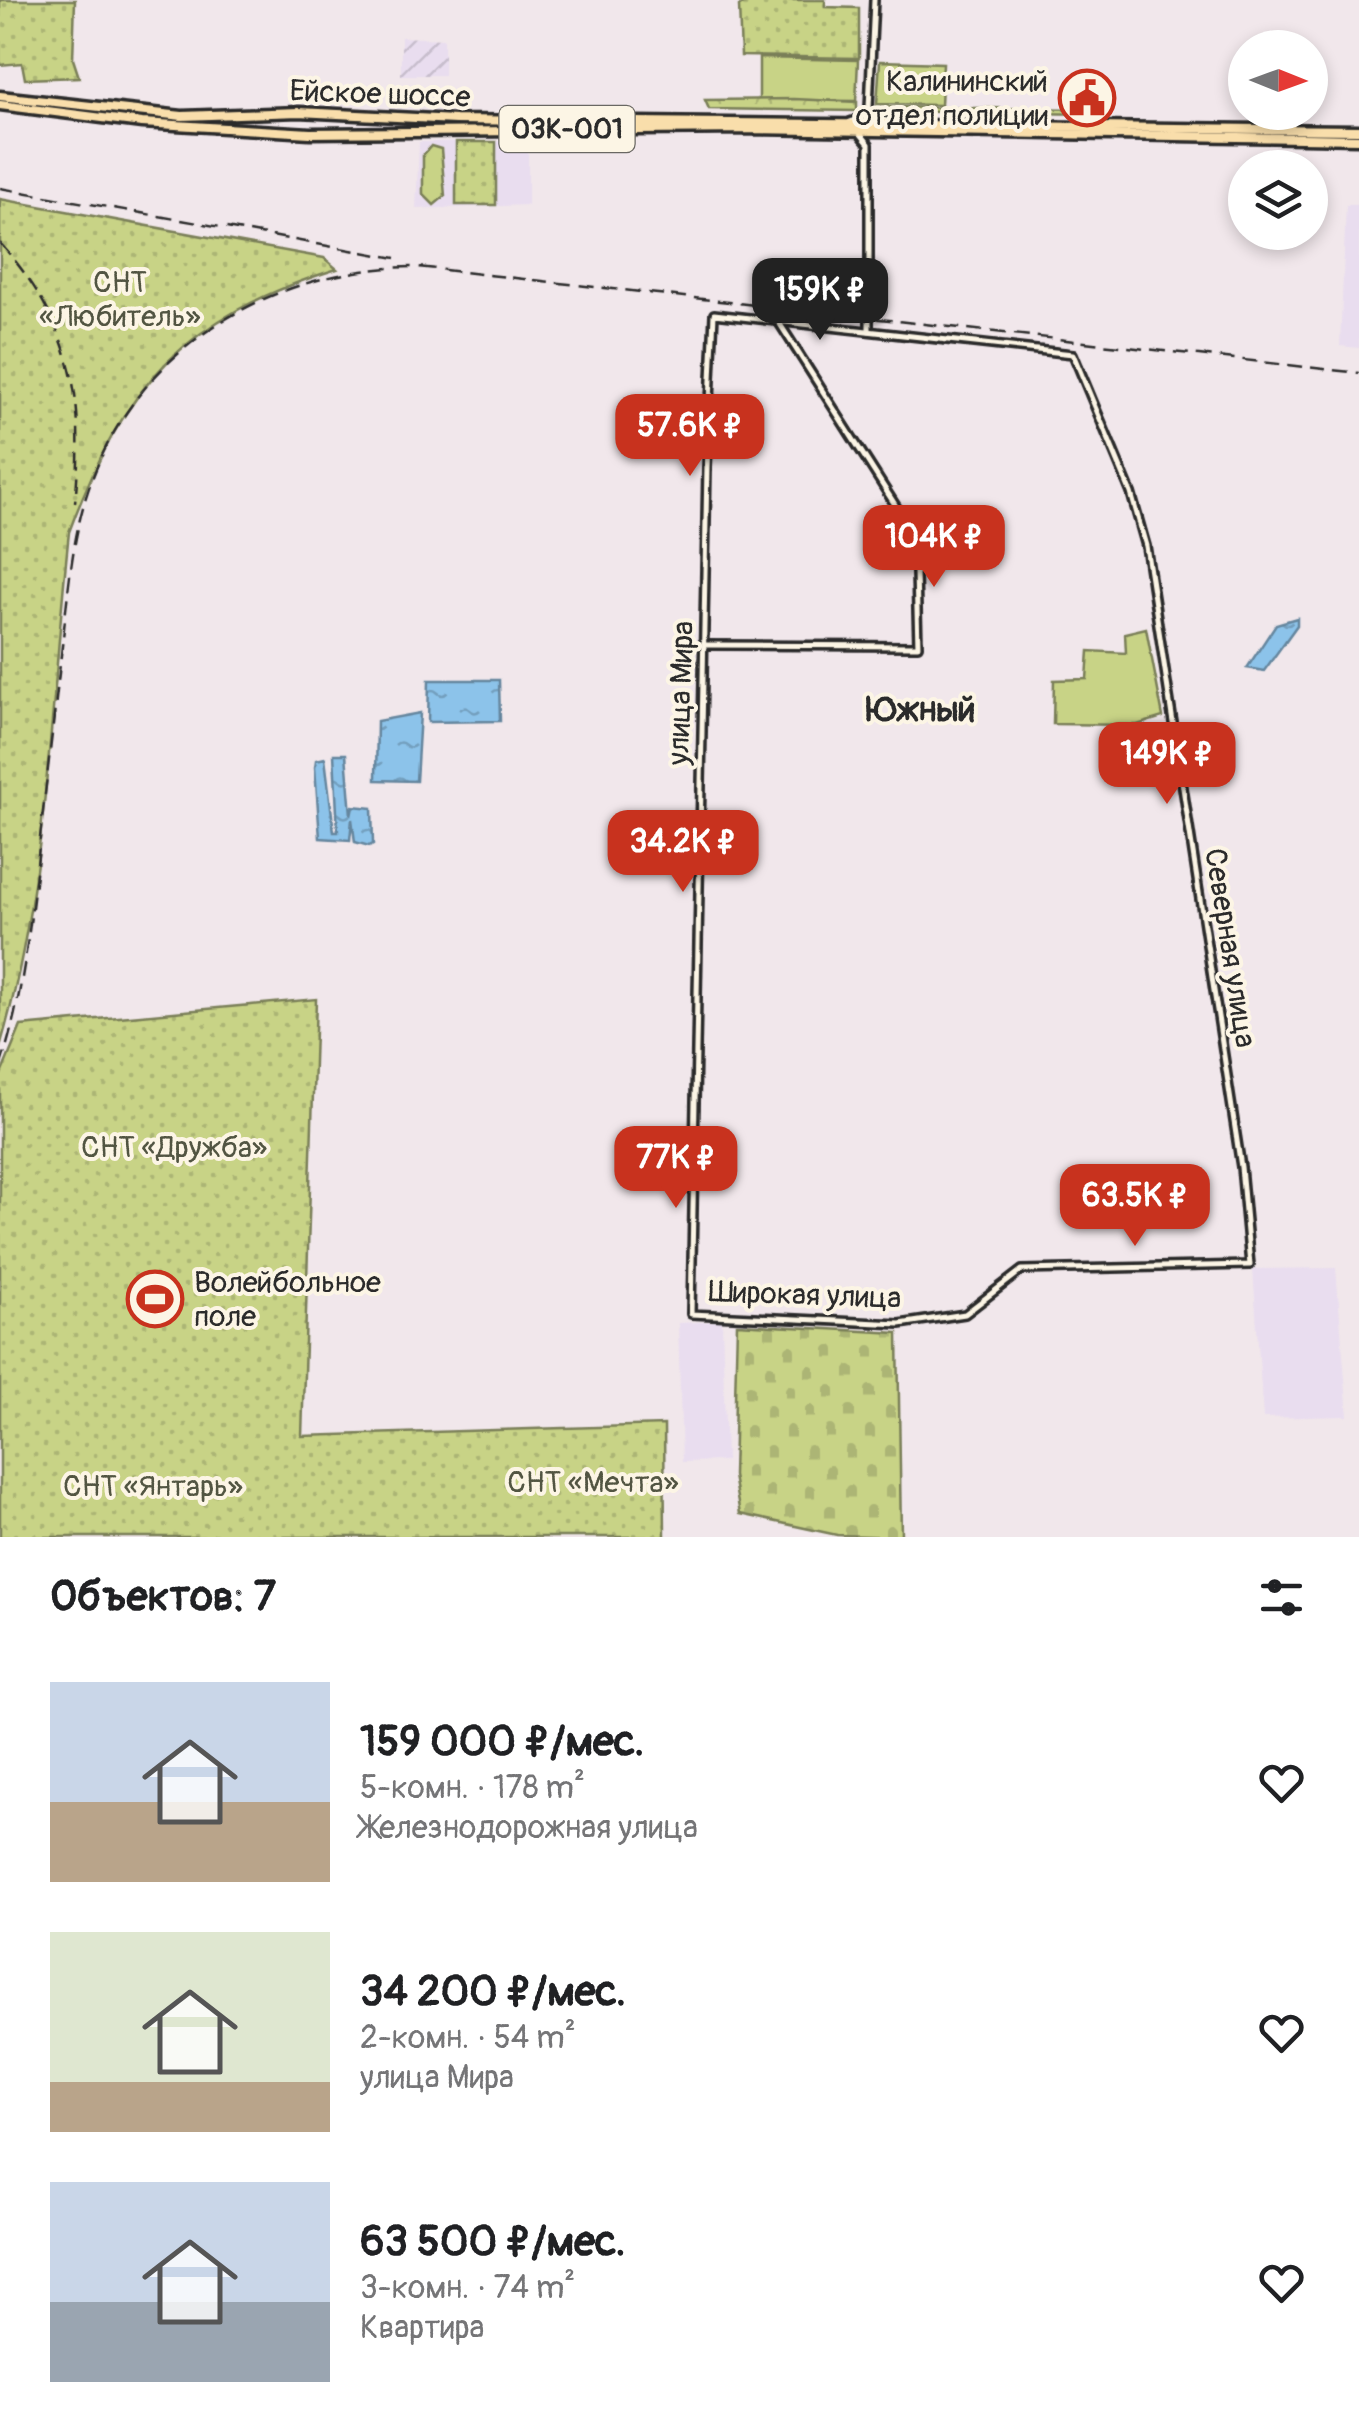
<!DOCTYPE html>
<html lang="ru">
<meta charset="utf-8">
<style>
:root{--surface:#fff;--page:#f2f2f2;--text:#202124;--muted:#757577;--accent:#c8321e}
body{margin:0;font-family:Pangolin,sans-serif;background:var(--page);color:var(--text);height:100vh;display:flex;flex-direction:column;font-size:38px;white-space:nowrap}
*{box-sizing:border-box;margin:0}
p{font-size:32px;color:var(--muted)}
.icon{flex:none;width:55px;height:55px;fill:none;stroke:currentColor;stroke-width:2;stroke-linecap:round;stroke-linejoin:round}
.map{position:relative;height:1537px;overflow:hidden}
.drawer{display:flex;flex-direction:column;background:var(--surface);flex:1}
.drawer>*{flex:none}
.needle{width:65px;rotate:91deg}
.buttons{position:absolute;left:1228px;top:30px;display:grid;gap:20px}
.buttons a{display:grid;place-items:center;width:100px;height:100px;border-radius:50%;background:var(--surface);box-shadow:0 5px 15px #0003;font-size:50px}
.price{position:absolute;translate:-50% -85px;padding:0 22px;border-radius:20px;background:var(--accent);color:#fff;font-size:32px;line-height:65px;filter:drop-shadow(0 2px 5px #0008)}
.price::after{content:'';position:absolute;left:50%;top:60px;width:30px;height:22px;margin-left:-15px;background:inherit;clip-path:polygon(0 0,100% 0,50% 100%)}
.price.selected{background:#222;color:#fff}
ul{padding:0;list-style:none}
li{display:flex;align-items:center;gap:30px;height:250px;padding:0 50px}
li span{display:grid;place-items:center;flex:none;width:280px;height:200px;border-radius:0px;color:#555}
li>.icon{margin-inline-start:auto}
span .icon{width:120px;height:120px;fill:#fffc;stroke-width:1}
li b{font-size:42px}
h2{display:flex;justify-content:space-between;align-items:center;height:120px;padding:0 50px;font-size:42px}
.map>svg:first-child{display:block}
.built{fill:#e9ddef}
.industrial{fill:url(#industrial-furrows)}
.grass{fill:#c8d386;stroke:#7a7f58;stroke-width:2.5}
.forest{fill:url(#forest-crowns);stroke:#7a7f58;stroke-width:2.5}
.cemetery{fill:url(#cemetery-stones);stroke:#7a7f58;stroke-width:2.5}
.park{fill:url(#park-dots);stroke:#7a7f58;stroke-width:2.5}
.water{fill:url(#water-ripples);stroke:#65869e;stroke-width:2.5}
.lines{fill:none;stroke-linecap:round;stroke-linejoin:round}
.minor-casing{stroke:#2b2b2b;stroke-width:12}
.major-casing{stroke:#2b2b2b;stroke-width:15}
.minor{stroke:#fcf5e5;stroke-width:5}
.major{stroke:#f9deab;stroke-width:8}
.rail{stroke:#2b2b2b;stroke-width:2.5;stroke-dasharray:15 8;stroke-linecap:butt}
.labels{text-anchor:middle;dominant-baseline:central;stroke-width:8;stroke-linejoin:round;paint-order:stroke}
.shield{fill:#fcf5e5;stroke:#6a6863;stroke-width:2.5}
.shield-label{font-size:28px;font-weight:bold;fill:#2b2b2b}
.poi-label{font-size:30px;fill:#2b2b2b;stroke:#fcf5e5;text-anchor:end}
.street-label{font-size:30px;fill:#2b2b2b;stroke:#fcf5e5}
.park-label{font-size:30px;fill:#525542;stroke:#fcf5e5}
.quarter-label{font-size:35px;font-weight:bold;fill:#2b2b2b;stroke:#fcf5e5}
</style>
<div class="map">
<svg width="1359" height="1537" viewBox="0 0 1359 1537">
<defs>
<pattern id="industrial-furrows" width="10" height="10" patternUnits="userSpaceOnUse" patternTransform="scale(2.5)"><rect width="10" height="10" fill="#e9ddef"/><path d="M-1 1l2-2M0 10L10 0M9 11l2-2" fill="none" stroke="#c8becd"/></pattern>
<pattern id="forest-crowns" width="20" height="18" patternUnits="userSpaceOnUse" patternTransform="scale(2.5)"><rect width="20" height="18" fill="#c8d386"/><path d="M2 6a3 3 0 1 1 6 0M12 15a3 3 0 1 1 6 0" fill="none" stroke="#acb574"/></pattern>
<pattern id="cemetery-stones" width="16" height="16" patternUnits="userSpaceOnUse" patternTransform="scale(2.5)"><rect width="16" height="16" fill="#c8d386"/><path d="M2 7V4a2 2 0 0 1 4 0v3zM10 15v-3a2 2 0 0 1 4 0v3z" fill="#acb574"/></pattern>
<pattern id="park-dots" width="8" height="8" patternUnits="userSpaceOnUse" patternTransform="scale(2.5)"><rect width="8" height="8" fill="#c8d386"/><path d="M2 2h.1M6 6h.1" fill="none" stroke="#acb574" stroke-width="1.8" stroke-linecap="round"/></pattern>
<pattern id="water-ripples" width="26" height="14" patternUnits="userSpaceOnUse" patternTransform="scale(2.5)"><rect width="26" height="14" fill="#8cc3ea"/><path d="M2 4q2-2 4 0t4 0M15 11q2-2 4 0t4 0" fill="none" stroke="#739fbe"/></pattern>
</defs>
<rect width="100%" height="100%" fill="#f1e7eb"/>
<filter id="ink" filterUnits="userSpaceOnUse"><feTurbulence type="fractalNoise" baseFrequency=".01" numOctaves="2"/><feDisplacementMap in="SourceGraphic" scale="20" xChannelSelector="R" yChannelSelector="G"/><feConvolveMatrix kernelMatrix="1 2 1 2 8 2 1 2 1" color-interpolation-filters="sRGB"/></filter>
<g filter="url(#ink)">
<g class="built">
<path d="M528,141V205L416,209L419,142Z"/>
<path d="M1346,205H1359V348L1340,346Z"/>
<path d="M1336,1268L1348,1416L1263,1418L1253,1269Z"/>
<path d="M722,1321L726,1461L682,1462L678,1323Z"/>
</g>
<path class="industrial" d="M401,37L444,39V75H401Z"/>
<g class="grass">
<path d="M759,58L858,60L856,101L759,100Z"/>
<path d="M880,61L943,63L941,105L877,104Z"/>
<path d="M431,146L441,149L445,196L434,205L423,194V155Z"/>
<path d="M1146,628L1163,717L1137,725L1053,724L1054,680L1087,679L1089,651L1126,653L1125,633Z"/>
</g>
<g class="forest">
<path d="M794,99L857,102V111L709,109L705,100Z"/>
<path d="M873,107L1097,109L1098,114L874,111Z"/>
</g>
<path class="cemetery" d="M737,1324L898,1333L901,1537L837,1535L740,1514L733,1476Z"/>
<g class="park">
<path d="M0,0H75L73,59L79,77L25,79L22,63L0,65Z"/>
<path d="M753,0H825V7L859,8V58L741,56L739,6Z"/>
<rect x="456" y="142" width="40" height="63"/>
<path d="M0,199L324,258L337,269C184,317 124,384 69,532C51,699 47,886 0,1047Z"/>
<path d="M316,999L302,1436L664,1425L665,1537H0V1077L21,1026Z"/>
</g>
<g class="water">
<path d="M1297,618V625L1264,671L1247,668L1276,624Z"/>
<path d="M429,680H499L500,721L428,722Z"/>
<path d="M420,713L416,781L376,780L377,721Z"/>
<path d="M334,754H346L351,815L353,806L372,808L373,844L369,846L355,842L352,819L350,840L320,838L315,767L316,760L325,758L334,832H338Z"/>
</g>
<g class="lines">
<g class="minor-casing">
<g id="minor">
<path d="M869,108L874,0"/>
<path d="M869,108L881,120L902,123"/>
<path d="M850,122L864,117L869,108"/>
<path d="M860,133L869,144V331"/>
<path d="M714,314L1073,354L1131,493L1146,546L1241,1167L1250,1265L1022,1270L965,1314L900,1324L691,1314L707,467Z"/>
<path d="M705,645L918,646L915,536L778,321"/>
</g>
</g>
<g class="major-casing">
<g id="major">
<path d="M0,96L182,116L299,112L455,120L1359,130"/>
<path d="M0,105L142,123L310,133L750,129L1359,139"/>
</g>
</g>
<use href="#minor" class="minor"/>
<use href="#major" class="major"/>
<g class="rail">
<path d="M0,188L396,258"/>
<path d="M0,243C72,324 86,398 75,502"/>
<path d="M0,1067C22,1002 29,933 37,865C45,792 54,719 62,646C68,596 71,545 86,497C131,350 270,267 418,267L1359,373"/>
</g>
</g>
</g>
<defs>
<g id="civic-ring" transform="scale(2.875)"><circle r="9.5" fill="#fcf5e5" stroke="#c8321e" stroke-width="1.5"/><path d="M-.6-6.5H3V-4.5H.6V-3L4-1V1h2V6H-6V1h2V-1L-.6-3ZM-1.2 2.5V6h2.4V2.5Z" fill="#c8321e"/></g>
<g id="stadium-ring" transform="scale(2.875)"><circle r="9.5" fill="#fcf5e5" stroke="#c8321e" stroke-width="1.5"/><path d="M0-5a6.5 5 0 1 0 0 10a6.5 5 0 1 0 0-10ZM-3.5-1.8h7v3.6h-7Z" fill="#c8321e"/></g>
</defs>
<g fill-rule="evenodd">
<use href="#civic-ring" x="1087" y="98"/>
<use href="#stadium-ring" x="155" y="1299"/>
</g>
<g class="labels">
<rect class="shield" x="499.5" y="106" width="135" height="46" rx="8"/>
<g class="shield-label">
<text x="567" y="129">03К-001</text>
</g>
<g class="poi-label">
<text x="1048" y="81">Калининский<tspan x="1048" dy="34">отдел полиции</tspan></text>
<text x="194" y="1282" text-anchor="start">Волейбольное<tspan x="194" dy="34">поле</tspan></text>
</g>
<g class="street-label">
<text transform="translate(380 94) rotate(2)">Ейское шоссе</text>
<text transform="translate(681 693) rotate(-88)">улица Мира</text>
<text transform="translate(1230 948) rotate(81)">Северная улица</text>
<text transform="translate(805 1295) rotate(2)">Широкая улица</text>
</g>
<g class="park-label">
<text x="120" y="282">СНТ<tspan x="120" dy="34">«Любитель»</tspan></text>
<text x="174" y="1147">СНТ «Дружба»</text>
<text x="593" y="1482">СНТ «Мечта»</text>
<text x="153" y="1486">СНТ «Янтарь»</text>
</g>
<g class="quarter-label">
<text x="921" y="710">Южный</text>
</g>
</g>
</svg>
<div class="buttons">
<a><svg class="needle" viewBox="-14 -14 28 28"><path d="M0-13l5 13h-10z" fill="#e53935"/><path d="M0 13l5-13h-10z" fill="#757577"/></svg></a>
<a><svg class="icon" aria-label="layers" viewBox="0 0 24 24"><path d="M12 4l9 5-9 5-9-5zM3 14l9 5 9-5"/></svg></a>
</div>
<b class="price selected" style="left:820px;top:343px">159K ₽</b>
<b class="price" style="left:690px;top:479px">57.6K ₽</b>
<b class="price" style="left:934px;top:590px">104K ₽</b>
<b class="price" style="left:1167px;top:807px">149K ₽</b>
<b class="price" style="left:683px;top:895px">34.2K ₽</b>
<b class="price" style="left:676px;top:1211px">77K ₽</b>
<b class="price" style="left:1135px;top:1249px">63.5K ₽</b>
</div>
<section class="drawer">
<h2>Объектов: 7<svg class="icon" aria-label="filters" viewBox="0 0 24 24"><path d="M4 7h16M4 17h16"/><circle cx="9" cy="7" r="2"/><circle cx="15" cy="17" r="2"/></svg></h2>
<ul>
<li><span style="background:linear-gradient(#c9d6e8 60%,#b9a48a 0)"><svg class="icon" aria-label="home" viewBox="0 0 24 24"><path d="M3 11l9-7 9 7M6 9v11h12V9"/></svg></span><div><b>159 000 ₽/мес.</b><p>5-комн. · 178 m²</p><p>Железнодорожная улица</p></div><svg class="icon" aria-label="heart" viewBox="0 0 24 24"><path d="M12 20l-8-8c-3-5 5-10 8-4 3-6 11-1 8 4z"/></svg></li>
<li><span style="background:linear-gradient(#dfe7d0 75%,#b9a48a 0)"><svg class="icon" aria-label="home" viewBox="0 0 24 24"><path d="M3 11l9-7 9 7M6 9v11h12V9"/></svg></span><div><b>34 200 ₽/мес.</b><p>2-комн. · 54 m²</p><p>улица Мира</p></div><svg class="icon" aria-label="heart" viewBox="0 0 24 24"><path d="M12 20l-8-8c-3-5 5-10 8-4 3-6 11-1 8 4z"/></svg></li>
<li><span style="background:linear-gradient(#c9d6e8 60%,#9aa5b1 0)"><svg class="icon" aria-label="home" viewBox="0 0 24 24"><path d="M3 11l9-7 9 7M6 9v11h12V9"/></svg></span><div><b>63 500 ₽/мес.</b><p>3-комн. · 74 m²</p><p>Квартира</p></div><svg class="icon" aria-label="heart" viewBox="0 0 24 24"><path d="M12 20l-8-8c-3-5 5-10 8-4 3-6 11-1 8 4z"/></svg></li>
</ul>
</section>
